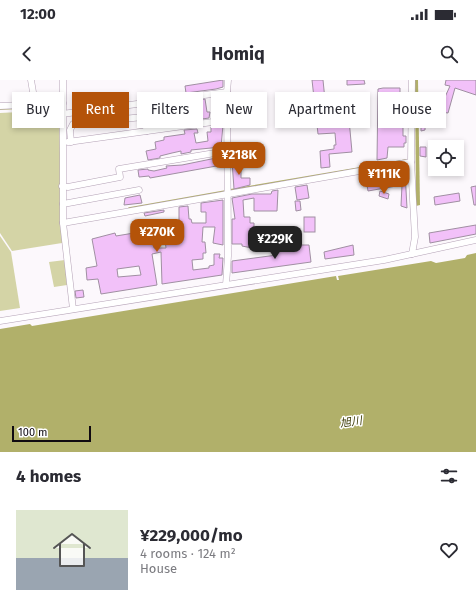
<!DOCTYPE html>
<meta charset="utf-8">
<style>
:root{--surface:#fff;--page:#f2f2f3;--text:#2b2b33;--muted:#7c7c81;--line:#e1e1e2;--accent:#b45309}
body{margin:0;font-family:"Fira Sans","Noto Sans JP",sans-serif;background:var(--page);color:var(--text);height:100vh;display:flex;flex-direction:column;font-size:15px;white-space:nowrap}
*{box-sizing:border-box;margin:0}
p{font-size:13px;color:var(--muted)}
.icon{flex:none;width:22px;height:22px;fill:none;stroke:currentColor;stroke-width:2;stroke-linecap:round;stroke-linejoin:round}
.map{position:relative;height:372px;overflow:hidden}
.drawer{display:flex;flex-direction:column;background:var(--surface);flex:1}
.drawer>*{flex:none}
.banner{position:absolute;left:12px;top:12px;width:452px;height:36px;display:flex;gap:8px}
.buttons{position:absolute;left:428px;top:60px;display:grid;gap:8px}
.buttons a{display:grid;place-items:center;width:36px;height:36px;border-radius:0px;background:var(--surface);box-shadow:0 2px 6px #0003;font-size:20px}
.scale{position:absolute;left:12px;bottom:10px;width:79px;box-sizing:border-box;padding-left:4px;border:2px solid #100a11;border-top:0;font-size:11px;line-height:14px;white-space:nowrap;color:#100a11;-webkit-text-stroke:3px #fff;paint-order:stroke}
.price{position:absolute;translate:-50% -34px;padding:0 9px;border-radius:8px;background:var(--accent);color:#fff;font-size:13px;line-height:26px;filter:drop-shadow(0 1px 2px #0008)}
.price::after{content:'';position:absolute;left:50%;top:24px;width:12px;height:9px;margin-left:-6px;background:inherit;clip-path:polygon(0 0,100% 0,50% 100%)}
.price.on{background:#222;color:#fff}
ul{padding:0;list-style:none}
li{display:flex;align-items:center;gap:12px;height:100px;padding:0 16px}
li+li{border-top:1px solid var(--line)}
li span{display:grid;place-items:center;flex:none;width:112px;height:80px;border-radius:0px;color:#555}
li>.icon{margin-inline-start:auto}
span .icon{width:48px;height:48px;fill:#fffc;stroke-width:1}
li b{font-size:17px}
h2{display:flex;justify-content:space-between;align-items:center;height:48px;padding:0 16px;font-size:17px}
.chip{padding:0 14px;border-radius:0px;background:var(--surface);box-shadow:0 2px 6px #0003;font-size:14px;line-height:36px}
.chip.on{background:var(--accent);color:#fff}
.status{display:flex;justify-content:space-between;align-items:center;height:28px;padding:0 20px;background:var(--surface);direction:ltr}
.status svg{height:11px;fill:currentColor}
header{display:flex;justify-content:space-between;align-items:center;height:52px;padding:0 16px;background:var(--surface);font-size:18px;font-weight:700}
.map>svg:first-child{display:block}
.green{fill:#d4d4a6}
.water{fill:#b1b06a}
.lines{fill:none;stroke-linecap:round;stroke-linejoin:round}
.stream{stroke:#b1b06a;stroke-width:1.5}
.building{fill:#f2c1f9;stroke:#a08fa2;fill-rule:evenodd}
.minor-casing{stroke:#b4a2b6;stroke-width:7}
.minor{stroke:#fff;stroke-width:6}
.labels{text-anchor:middle;dominant-baseline:central;stroke-width:3;stroke-linejoin:round;paint-order:stroke}
.water-label{font-size:11px;font-style:italic;fill:#393700;stroke:#fff}
</style>
<div class="status"><b>12:00</b><svg viewBox="0 0 49 12"><path d="M0 12V9h3v3zM5 12V6h3v6zM10 12V3h3v9zM15 12V0h3v12zM26 1h20v11H26zM47 4h2v5h-2z"/></svg></div>
<header><svg class="icon" aria-label="back" viewBox="0 0 24 24"><path d="M15 5l-7 7 7 7"/></svg>Homiq<svg class="icon" aria-label="search" viewBox="0 0 24 24"><circle cx="10" cy="10" r="6"/><path d="M15 15l6 6"/></svg></header>
<div class="map">
<svg width="476" height="372" viewBox="0 0 476 372">
<rect width="100%" height="100%" fill="#fcf8fc"/>
<g class="green">
<path d="M59,30L62,163L12,171L0,153V33Z"/>
<path d="M0,156L11,172L20,228L0,231Z"/>
<path d="M65,180L67,205L54,207L49,182Z"/>
</g>
<g class="water">
<path d="M415,0H418L420,125L416,126Z"/>
<path d="M476,173V372H0V249L30,244L32,246L336,196L337,200H339L338,196L431,181L436,183L465,178L467,175Z"/>
</g>
<g class="lines">
<g class="stream">
<path d="M0,29L28,28"/>
<path d="M229,110L406,80"/>
<path d="M129,128L225,111"/>
</g>
</g>
<g class="building">
<path d="M223,0V7L216,9L186,13L185,6Z"/>
<path d="M312,0H323L325,20L347,18L352,72L329,74L330,87L321,88L320,71L334,69V65H336L335,53L318,54Z"/>
<path d="M347,0H364L365,4L347,5Z"/>
<path d="M446,0H476V15L455,8L448,33L441,32L442,29L440,28L450,6L445,5Z"/>
<path d="M383,8H400V18H406V26H399V33H382V42H403V56H406V63H404V67H388L387,78L377,80L378,9Z"/>
<path d="M421,15L431,16V24L426,23L425,50L421,51Z"/>
<path d="M205,19L207,32H210L209,38L168,44L167,38L178,34V23Z"/>
<path d="M223,45L221,67L191,70V72L181,74V71L172,73L160,76V78L148,80L146,71L156,69L155,62L164,60V57L185,54L184,50L197,49L198,53H194L196,63L208,61L207,52H211V47Z"/>
<path d="M420,67H426V77L420,76Z"/>
<path d="M221,77L222,85L150,98L149,96L139,97L138,90L148,89V90L154,91L167,88L166,86L182,85Z"/>
<path d="M232,81H241V98H250V105L234,109Z"/>
<path d="M405,92L407,128L401,126L402,105L368,111L366,99Z"/>
<path d="M307,105L309,118L297,120L295,107Z"/>
<path d="M476,106V125H474L471,107Z"/>
<path d="M278,110L277,131H254V118L243,120L244,137H250V143H254V149H261V155H259V161H254L252,168L242,166V164H232V139H235L232,118L252,114H271L272,111Z"/>
<path d="M380,111L389,114L388,119L379,116Z"/>
<path d="M459,113L460,121L435,125L434,117Z"/>
<path d="M140,115L142,123L124,125L125,118Z"/>
<path d="M223,120V165L213,163L215,147H203L202,162H205L206,173H203V179L192,180L193,190L209,188V186L214,185V174H220L219,178H223L222,195L162,204L161,172L152,174L157,205L101,214L98,199L87,200L86,188L97,186L92,159L115,153L116,156L140,152L141,147H148L149,151L175,146L179,145V127L188,126L189,139H191L192,143H206V132H201V123ZM152,155H162L163,159H165L166,168H154ZM139,186L141,195L118,197L117,189Z"/>
<path d="M295,121H300L301,130L296,131Z"/>
<path d="M164,130V132L145,136L144,133Z"/>
<rect x="304" y="137" width="11" height="15"/>
<path d="M476,145V154L430,163L429,153Z"/>
<path d="M300,165H309L311,182L232,193V181L277,175V172Z"/>
<path d="M353,165L354,175L325,179L324,172Z"/>
<path d="M83,210L84,217L76,218L75,211Z"/>
</g>
<g class="lines">
<g class="minor-casing">
<g id="minor">
<path d="M31,0L35,24"/>
<path d="M63,0V143L73,229"/>
<path d="M412,0L411,82L415,157L412,174"/>
<path d="M0,26L63,23"/>
<path d="M62,34L227,12"/>
<path d="M68,62L147,51"/>
<path d="M71,62L70,50L73,44L143,37L147,51L227,40"/>
<path d="M62,106L68,107L120,97L119,89L227,71"/>
<path d="M63,124L139,110"/>
<path d="M63,143L411,82"/>
<path d="M226,205L228,176L227,12L228,0"/>
<path d="M0,241L384,180L476,160"/>
</g>
</g>
<use href="#minor" class="minor"/>
</g>
<g class="labels">
<g class="water-label">
<text transform="translate(351 342) rotate(-8)">旭川</text>
</g>
</g>
</svg>
<div class="buttons">
<a><svg class="icon" aria-label="locate" viewBox="0 0 24 24"><circle cx="12" cy="12" r="6"/><path d="M12 2v4M12 18v4M2 12h4M18 12h4"/></svg></a>
</div>
<div class="scale">100 m</div>
<b class="price" style="left:239px;top:96px">¥218K</b>
<b class="price" style="left:384px;top:115px">¥111K</b>
<b class="price" style="left:157px;top:173px">¥270K</b>
<b class="price on" style="left:275px;top:180px">¥229K</b>
<div class="banner">
<a class="chip">Buy</a>
<a class="chip on">Rent</a>
<a class="chip">Filters</a>
<a class="chip">New</a>
<a class="chip">Apartment</a>
<a class="chip">House</a>
</div>
</div>
<section class="drawer">
<h2>4 homes<svg class="icon" aria-label="filters" viewBox="0 0 24 24"><path d="M4 7h16M4 17h16"/><circle cx="9" cy="7" r="2"/><circle cx="15" cy="17" r="2"/></svg></h2>
<ul>
<li><span style="background:linear-gradient(#dfe7d0 60%,#9aa5b1 0)"><svg class="icon" aria-label="home" viewBox="0 0 24 24"><path d="M3 11l9-7 9 7M6 9v11h12V9"/></svg></span><div><b>¥229,000/mo</b><p>4 rooms · 124 m²</p><p>House</p></div><svg class="icon" aria-label="heart" viewBox="0 0 24 24"><path d="M12 20l-8-8c-3-5 5-10 8-4 3-6 11-1 8 4z"/></svg></li>
</ul>
</section>
